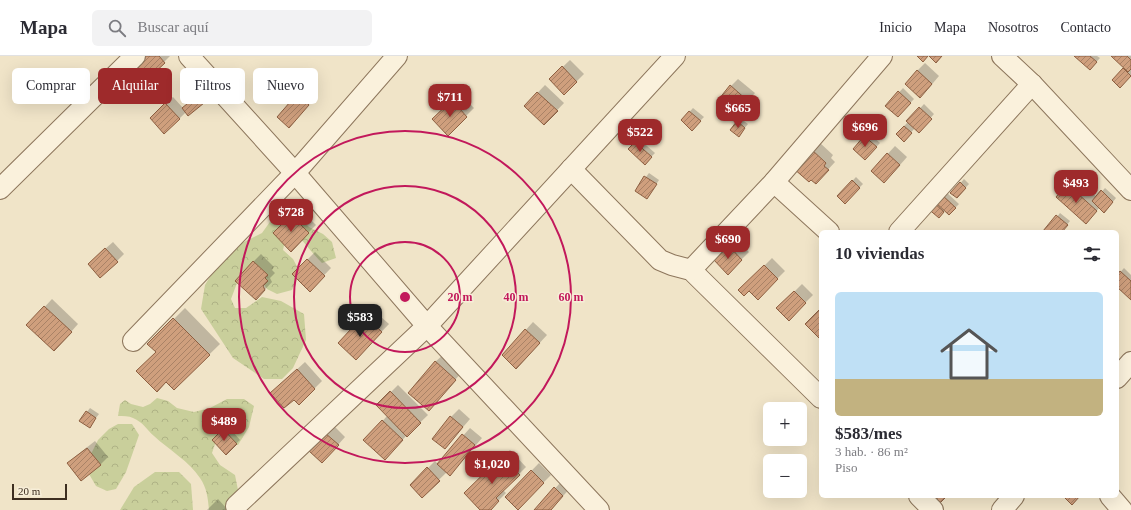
<!DOCTYPE html>
<html lang="es">
<meta charset="utf-8">
<style>
:root{--surface:#fff;--page:#f2f2f3;--text:#2b2b33;--muted:#7c7c81;--line:#e1e1e2;--accent:#9e2a2b}
body{margin:0;font-family:"Times New Roman",serif;background:var(--page);color:var(--text);height:100vh;display:flex;flex-direction:column;font-size:15px;white-space:nowrap}
*{box-sizing:border-box;margin:0}
p{font-size:13px;color:var(--muted)}
.icon{flex:none;width:22px;height:22px;fill:none;stroke:currentColor;stroke-width:2;stroke-linecap:round;stroke-linejoin:round}
.map{position:relative;flex:1;overflow:hidden}
.panel{position:absolute;left:819px;top:174px;width:300px;height:268px;display:flex;flex-direction:column;background:var(--surface);border-radius:6px;box-shadow:0 4px 16px #0002}
.panel>*{flex:none}
.hud{position:absolute;left:12px;top:12px;width:380px;height:36px;display:flex;gap:8px}
.controls{position:absolute;left:763px;top:346px;display:grid;gap:8px}
.controls a{display:grid;place-items:center;width:44px;height:44px;border-radius:6px;background:var(--surface);box-shadow:0 4px 16px #0002;font-size:20px}
.scale{position:absolute;left:12px;bottom:10px;width:55px;box-sizing:border-box;padding-left:4px;border:2px solid #3d2e20;border-top:0;font-size:11px;line-height:14px;white-space:nowrap;color:#3d2e20;-webkit-text-stroke:3px #f7eed8;paint-order:stroke}
.price{position:absolute;translate:-50% -34px;padding:0 9px;border-radius:8px;background:var(--accent);color:#fff;font-size:13px;line-height:26px;filter:drop-shadow(0 1px 2px #0008)}
.price::after{content:'';position:absolute;left:50%;top:24px;width:12px;height:9px;margin-left:-6px;background:inherit;clip-path:polygon(0 0,100% 0,50% 100%)}
.price.selected{background:#222;color:#fff}
ul{padding:0;list-style:none}
li{display:grid;align-content:center;gap:8px;height:212px;padding:0 16px}
li span{display:grid;place-items:center;height:124px;border-radius:6px;color:#555}
li>.icon{margin-inline-start:auto}
span .icon{width:72px;height:72px;fill:#fffc;stroke-width:1}
li b{font-size:17px}
h2{display:flex;justify-content:space-between;align-items:center;height:48px;padding:0 16px;font-size:17px}
.pill{padding:0 14px;border-radius:6px;background:var(--surface);box-shadow:0 4px 16px #0002;font-size:14px;line-height:36px}
.pill.selected{background:var(--accent);color:#fff}
header{display:flex;align-items:center;gap:24px;box-sizing:border-box;height:56px;padding:0 20px;background:var(--surface);border-bottom:1px solid var(--line)}
header strong{font-size:19px}
nav{display:flex;gap:22px;margin-inline-start:auto;font-size:14px}
.search{width:280px;height:36px;background:var(--page);display:flex;align-items:center;gap:10px;box-sizing:border-box;padding:0 14px;border-radius:6px;color:var(--muted);font-size:15px}
.map>svg:first-child{display:block}
.forest{fill:url(#forest-crowns)}
.shadow{fill:#0003}
.building{fill:url(#building-hatch);stroke:#8d5f41}
.lines{fill:none;stroke-linecap:round;stroke-linejoin:round}
.minor-casing{stroke:#8d765c;stroke-width:22}
.minor{stroke:#faf1dc;stroke-width:20}
.ring{fill:none;stroke:#c2185b;stroke-width:2}
.centre{fill:#c2185b;stroke:#f7eed8;stroke-width:2}
.ring-label{font-size:12px;text-anchor:middle;font-weight:bold;fill:#c2185b;stroke:#f7eed8;stroke-width:3;stroke-linejoin:round;paint-order:stroke}
</style>
<header>
<strong>Mapa</strong>
<div class="search"><svg class="icon" aria-label="search" viewBox="0 0 24 24"><circle cx="10" cy="10" r="6"/><path d="M15 15l6 6"/></svg>Buscar aquí</div>
<nav><a>Inicio</a><a>Mapa</a><a>Nosotros</a><a>Contacto</a></nav>
</header>
<div class="map">
<svg width="1131" height="454" viewBox="0 0 1131 454">
<defs>
<pattern id="forest-crowns" width="20" height="18" patternUnits="userSpaceOnUse"><rect width="20" height="18" fill="#c9cf9b"/><path d="M2 6a3 3 0 1 1 6 0M12 15a3 3 0 1 1 6 0" fill="none" stroke="#aeb285"/></pattern>
<pattern id="building-hatch" width="6" height="6" patternUnits="userSpaceOnUse"><rect width="6" height="6" fill="#cf9f7d"/><path d="M-1 1l2-2M0 6l6-6M5 7l2-2" fill="none" stroke="#a98266"/></pattern>
</defs>
<rect width="100%" height="100%" fill="#f0e4c8"/>
<g class="forest">
<path d="M285,154L297,159L309,171L323,178L332,186L336,202L322,207C312,197 304,186 295,176L286,180L283,194L293,203L300,216L292,234L277,238L267,233L259,221L237,227L231,243L235,252H246L262,241L281,245L304,258L306,284L293,312L282,323H264L233,302L201,253L205,229L220,204L238,189L262,177L272,163Z"/>
<path d="M157,342L168,345L177,352L194,356L210,352L227,343H244L254,350L249,371L238,389L226,388L216,385L212,397L220,409L235,419L238,434L246,454H209C208,443 207,432 200,422C190,406 168,393 154,380C147,374 143,366 133,362C129,360 123,360 118,360L120,348L125,344L131,348L143,351L150,348Z"/>
<path d="M118,368H132L139,379L126,416L116,433L107,435L96,430L89,418L90,400L98,384L109,373Z"/>
<path d="M155,416H179L191,428L193,454H120L134,431Z"/>
</g>
<g class="shadow">
<path d="M142,0H170L164,6Z"/>
<path d="M1076,0H1097L1100,2L1090,13Z"/>
<path d="M1113,0H1131V19L1120,30L1114,24L1125,12Z"/>
<path d="M570,4L584,18L564,38L550,23Z"/>
<path d="M925,7L939,20L928,33L917,15Z"/>
<path d="M738,23L755,37L744,49L731,30Z"/>
<path d="M545,29L564,47L544,68L525,50Z"/>
<path d="M305,31L316,41L296,63L278,60Z"/>
<path d="M903,32L914,43L898,60L887,50Z"/>
<path d="M202,37L207,43L188,59L186,56L179,63L158,54L173,41L183,52Z"/>
<path d="M460,38L474,52L448,78L434,63Z"/>
<path d="M924,48L934,58L919,75L915,72L907,81L897,78Z"/>
<path d="M693,52L704,61L692,73L682,64Z"/>
<path d="M741,63L748,68L739,79L737,66Z"/>
<path d="M869,77L880,87L865,103L854,92Z"/>
<path d="M639,83L655,97L645,107L629,93Z"/>
<path d="M819,86L833,99L831,102L835,106L823,119L794,112Z"/>
<path d="M895,90L907,101L892,118L872,115Z"/>
<path d="M649,117L659,124L650,138L636,134Z"/>
<path d="M856,121L863,128L845,146L838,140Z"/>
<path d="M1075,121L1097,141L1105,132L1116,142L1108,152L1100,151L1093,159L1057,140Z"/>
<path d="M964,123L969,128L957,141L952,137Z"/>
<path d="M945,135L959,148L949,158L945,154L939,161L928,151Z"/>
<path d="M299,152L316,169L291,194L274,177Z"/>
<path d="M1060,157L1070,165L1061,176H1046Z"/>
<path d="M736,183L749,196L728,217L714,203Z"/>
<path d="M113,186L124,198L117,205L96,201Z"/>
<path d="M315,196L331,212L310,234L293,218Z"/>
<path d="M261,198L274,211L272,214L275,217L270,222L272,226L256,243L253,206Z"/>
<path d="M772,202L785,215L758,242L749,234H740Z"/>
<path d="M1124,212L1131,219V242L1117,229V220Z"/>
<path d="M802,228L813,239L789,263L778,252Z"/>
<path d="M52,243L78,268L62,286L28,269Z"/>
<path d="M185,252L220,288L174,333L157,296L149,288Z"/>
<path d="M372,253L389,268L363,295L365,260Z"/>
<path d="M533,266L547,279L524,304L503,299Z"/>
<path d="M443,299L462,316L436,346L435,306Z"/>
<path d="M305,306L322,325L299,348L279,330Z"/>
<path d="M398,329L428,359L407,379L392,395L365,384L388,359L378,349Z"/>
<path d="M90,352L99,358L89,371L81,364Z"/>
<path d="M459,353L470,363L445,392L433,383L451,361Z"/>
<path d="M228,370L240,384L226,397L213,384Z"/>
<path d="M334,370L345,381L329,399L310,395Z"/>
<path d="M470,372L482,382L457,411L447,416L422,440L411,429L435,405L438,408Z"/>
<path d="M95,385L108,401L100,409L69,407L76,400Z"/>
<path d="M510,394L526,411L503,434L506,437L489,454H481L465,437Z"/>
<path d="M539,407L551,419L518,452L506,441Z"/>
<path d="M562,425L570,432L551,454H535Z"/>
<path d="M218,443L228,454H207Z"/>
</g>
<g class="building">
<path d="M142,0H159L165,7L142,28L128,12Z"/>
<path d="M917,0H928L923,6Z"/>
<path d="M929,0H942L936,7Z"/>
<path d="M1074,0H1090L1097,6L1090,14Z"/>
<path d="M1111,0H1127L1131,4V13L1128,16Z"/>
<path d="M562,10L577,26L564,39L549,23Z"/>
<path d="M1123,12L1131,20L1120,32L1112,24Z"/>
<path d="M917,14L932,28L920,42L905,28Z"/>
<path d="M730,29L748,45L737,58L719,43Z"/>
<path d="M898,35L911,47L898,61L885,50Z"/>
<path d="M537,36L558,55L544,69L524,50Z"/>
<path d="M297,38L309,49L289,72L277,61Z"/>
<path d="M198,39L204,47L188,60L182,52Z"/>
<path d="M452,44L467,61L448,80L432,63Z"/>
<path d="M165,47L180,63L164,78L150,62Z"/>
<path d="M919,51L932,63L919,77L906,65Z"/>
<path d="M689,55L701,65L692,75L681,64Z"/>
<path d="M737,65L745,72L739,81L730,74Z"/>
<path d="M904,70L912,77L904,86L896,78Z"/>
<path d="M864,80L877,91L865,104L853,93Z"/>
<path d="M635,86L652,101L645,109L628,93Z"/>
<path d="M811,93L826,107L824,110L829,114L816,128L811,124L809,126L793,112Z"/>
<path d="M887,97L900,109L884,127L871,115Z"/>
<path d="M644,120L657,128L647,143L635,135Z"/>
<path d="M852,124L860,132L845,148L837,140Z"/>
<path d="M960,126L966,132L957,142L950,137Z"/>
<path d="M1067,128L1097,155L1086,168L1056,141Z"/>
<path d="M1101,134L1113,146L1104,157L1092,145Z"/>
<path d="M941,138L956,152L949,159L934,145Z"/>
<path d="M932,145L944,156L939,162L926,151Z"/>
<path d="M291,159L309,177L291,196L273,177Z"/>
<path d="M1056,159L1068,169L1062,176H1044L1043,175Z"/>
<path d="M728,189L742,204L728,219L713,203Z"/>
<path d="M105,192L118,206L100,222L88,208Z"/>
<path d="M307,203L325,220L310,236L292,218Z"/>
<path d="M253,205L268,219L265,222L268,225L263,230L265,234L256,244L235,225Z"/>
<path d="M764,209L778,223L758,244L749,235L744,240L738,234Z"/>
<path d="M1120,215L1131,225V244L1117,231V219Z"/>
<path d="M794,235L806,247L789,265L776,252Z"/>
<path d="M44,250L72,276L54,295L26,269Z"/>
<path d="M821,252V284L805,268Z"/>
<path d="M364,259L382,276L356,304L338,287Z"/>
<path d="M173,262L210,299L174,334L166,326L157,336L136,315L156,296L147,288Z"/>
<path d="M525,273L540,287L516,313L502,299Z"/>
<path d="M435,305L456,324L429,355L408,337Z"/>
<path d="M297,313L315,333L299,349L294,344L284,352L270,337Z"/>
<path d="M390,335L421,367L407,381L376,349Z"/>
<path d="M86,355L96,362L90,372L79,365Z"/>
<path d="M450,360L463,371L445,393L432,383Z"/>
<path d="M382,364L403,384L385,404L363,384Z"/>
<path d="M223,373L237,388L226,399L212,384Z"/>
<path d="M325,377L339,389L322,407L309,395Z"/>
<path d="M462,378L475,389L450,420L437,408Z"/>
<path d="M87,392L101,409L81,425L67,407Z"/>
<path d="M502,400L520,419L496,442L499,445L491,454H480L464,437Z"/>
<path d="M427,411L440,425L422,442L410,429Z"/>
<path d="M531,414L544,427L518,454L505,441Z"/>
<path d="M554,431L563,440L551,454H534Z"/>
<path d="M930,440H947L938,449Z"/>
<path d="M1063,440H1080L1072,449Z"/>
</g>
<g class="lines">
<g class="minor-casing">
<g id="minor">
<path d="M189,0L295,117L427,270L599,454"/>
<path d="M1002,0L1032,28L1131,134"/>
<path d="M571,113L660,204L672,209L691,214L821,342"/>
<path d="M774,126L829,176"/>
<path d="M0,133L135,0"/>
<path d="M899,176L1032,28"/>
<path d="M691,214L774,126L882,0"/>
<path d="M133,285L295,117L397,0"/>
<path d="M1117,322L1131,306"/>
<path d="M919,440L933,454"/>
<path d="M1110,440L1122,454"/>
<path d="M236,450L427,270L675,0"/>
<path d="M1002,454L1014,440"/>
</g>
</g>
<use href="#minor" class="minor"/>
</g>
<g class="ring">
<circle cx="405" cy="241" r="55"/>
<circle cx="405" cy="241" r="111"/>
<circle cx="405" cy="241" r="166"/>
</g>
<circle cx="405" cy="241" r="6" class="centre"/>
<g class="ring-label">
<text x="460" y="245">20 m</text>
<text x="516" y="245">40 m</text>
<text x="571" y="245">60 m</text>
</g>
</svg>
<div class="controls">
<a>+</a>
<a>−</a>
</div>
<div class="scale">20 m</div>
<b class="price" style="left:450px;top:62px">$711</b>
<b class="price" style="left:738px;top:73px">$665</b>
<b class="price" style="left:865px;top:92px">$696</b>
<b class="price" style="left:640px;top:97px">$522</b>
<b class="price" style="left:1076px;top:148px">$493</b>
<b class="price" style="left:291px;top:177px">$728</b>
<b class="price" style="left:728px;top:204px">$690</b>
<b class="price selected" style="left:360px;top:282px">$583</b>
<b class="price" style="left:224px;top:386px">$489</b>
<b class="price" style="left:492px;top:429px">$1,020</b>
<div class="hud">
<a class="pill">Comprar</a>
<a class="pill selected">Alquilar</a>
<a class="pill">Filtros</a>
<a class="pill">Nuevo</a>
</div>
<section class="panel">
<h2>10 viviendas<svg class="icon" aria-label="filters" viewBox="0 0 24 24"><path d="M4 7h16M4 17h16"/><circle cx="9" cy="7" r="2"/><circle cx="15" cy="17" r="2"/></svg></h2>
<ul>
<li><span style="background:linear-gradient(#bfe0f5 70%,#c2b280 0)"><svg class="icon" aria-label="home" viewBox="0 0 24 24"><path d="M3 11l9-7 9 7M6 9v11h12V9"/></svg></span><div><b>$583/mes</b><p>3 hab. · 86 m²</p><p>Piso</p></div></li>
</ul>
</section>
</div>
